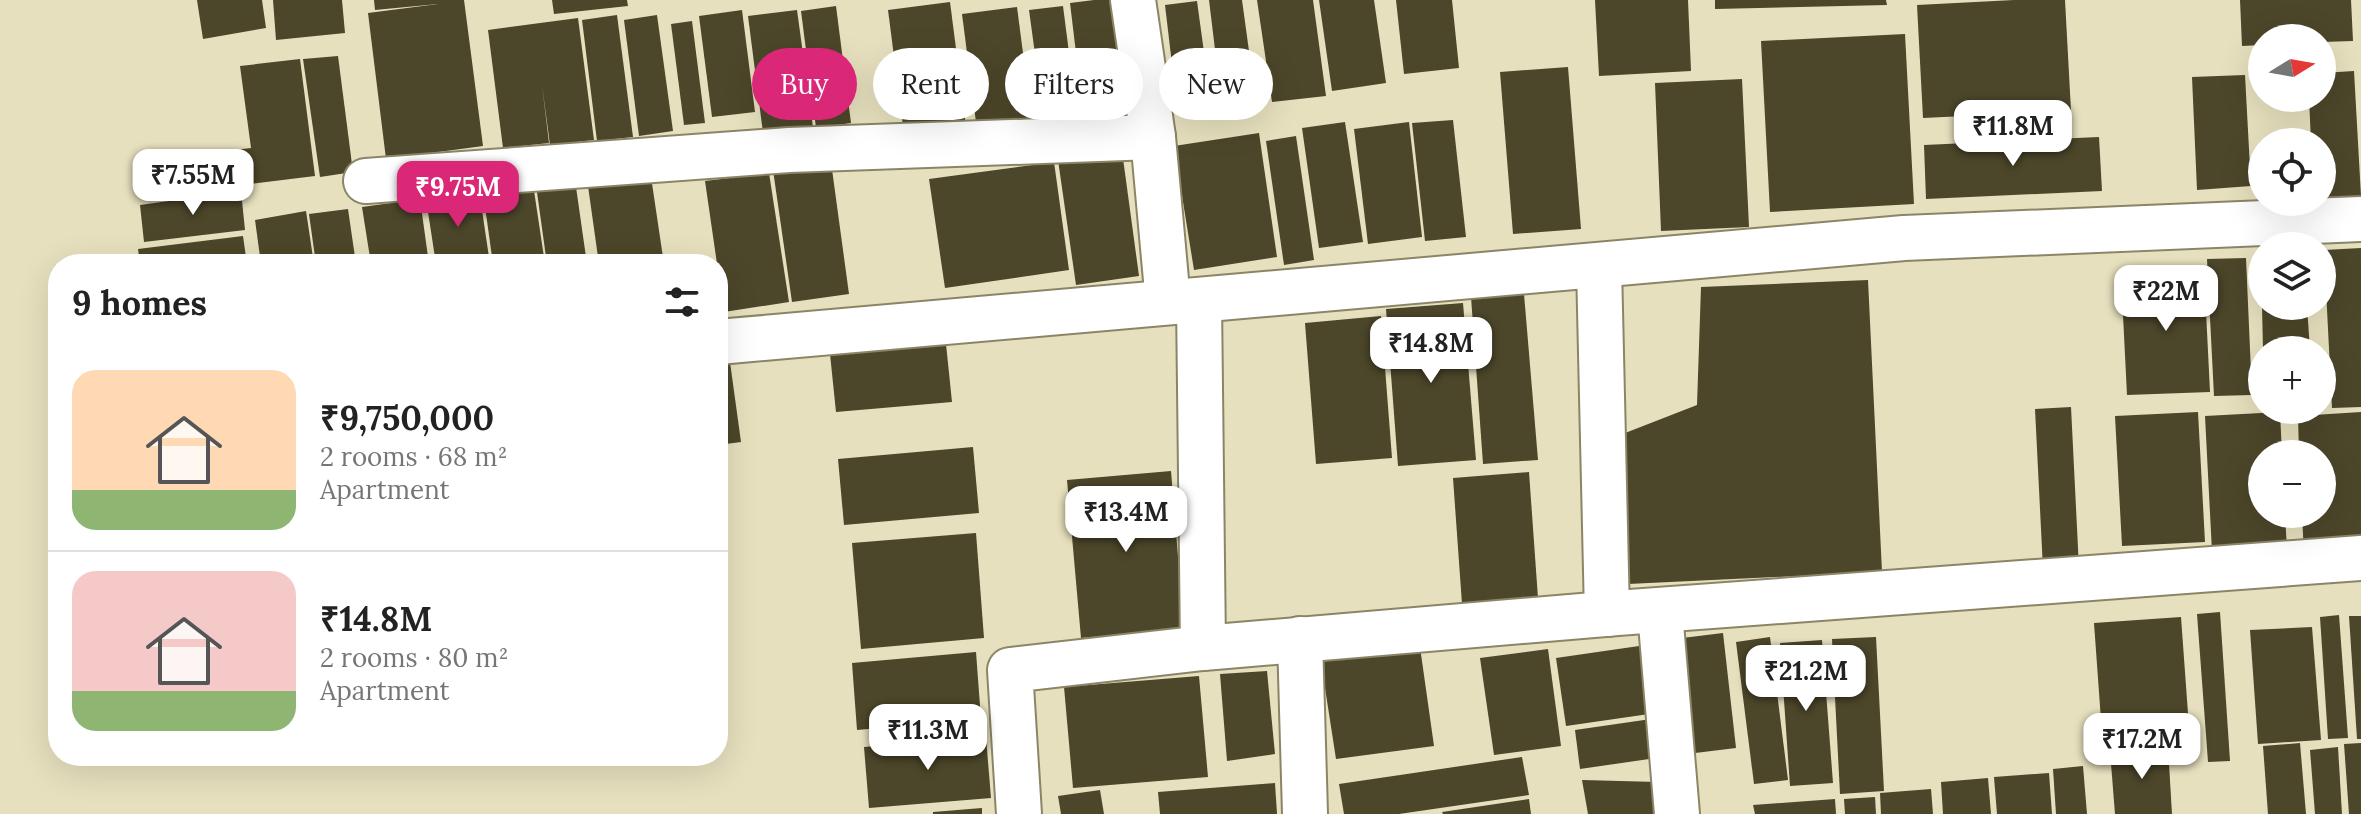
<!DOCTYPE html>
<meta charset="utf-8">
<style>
:root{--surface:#fff;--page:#f2f2f2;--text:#222;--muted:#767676;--line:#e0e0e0;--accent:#db2777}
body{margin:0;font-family:Lora,serif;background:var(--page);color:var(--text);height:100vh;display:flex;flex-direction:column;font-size:30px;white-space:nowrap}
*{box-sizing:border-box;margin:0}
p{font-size:26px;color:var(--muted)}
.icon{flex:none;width:44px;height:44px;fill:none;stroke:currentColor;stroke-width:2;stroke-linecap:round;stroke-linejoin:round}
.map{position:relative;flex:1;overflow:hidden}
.sheet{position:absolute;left:48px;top:254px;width:680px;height:512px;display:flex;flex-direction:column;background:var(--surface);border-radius:32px;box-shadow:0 8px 32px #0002}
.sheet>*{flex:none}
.top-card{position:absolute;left:752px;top:48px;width:760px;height:72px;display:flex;gap:16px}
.needle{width:52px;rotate:79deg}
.controls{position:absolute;left:2248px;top:24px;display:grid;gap:16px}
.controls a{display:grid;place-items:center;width:88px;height:88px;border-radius:50%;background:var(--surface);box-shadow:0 8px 32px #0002;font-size:40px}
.price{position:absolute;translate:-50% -68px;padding:0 18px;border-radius:16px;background:#fff;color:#222;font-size:26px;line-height:52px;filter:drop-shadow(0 2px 4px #0008)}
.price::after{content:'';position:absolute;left:50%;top:48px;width:24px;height:18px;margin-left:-12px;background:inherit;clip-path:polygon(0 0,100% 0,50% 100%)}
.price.active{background:var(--accent);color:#fff}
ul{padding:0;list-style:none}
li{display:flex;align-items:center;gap:24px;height:200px;padding:0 24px}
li+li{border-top:2px solid var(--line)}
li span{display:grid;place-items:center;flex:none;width:224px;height:160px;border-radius:24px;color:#555}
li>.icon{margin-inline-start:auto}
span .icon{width:96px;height:96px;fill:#fffc;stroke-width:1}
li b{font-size:34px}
h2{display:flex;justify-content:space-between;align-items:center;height:96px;padding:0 24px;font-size:34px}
.pill{padding:0 28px;border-radius:36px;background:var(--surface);box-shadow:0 8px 32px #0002;font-size:28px;line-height:72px}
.pill.active{background:var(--accent);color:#fff}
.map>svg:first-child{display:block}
.building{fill:#4c462a}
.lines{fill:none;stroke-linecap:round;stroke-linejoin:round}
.minor-casing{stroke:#8b8567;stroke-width:48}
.minor{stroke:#fff;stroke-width:44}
</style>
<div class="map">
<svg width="2361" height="814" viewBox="0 0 2361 814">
<rect width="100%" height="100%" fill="#e6e0be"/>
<g class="building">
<path d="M197,0H262L266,28L203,39Z"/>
<path d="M273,0H342L345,33L276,40Z"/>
<path d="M374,0H464L483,146L386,159L368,13L438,4L375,10Z"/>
<path d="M552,0H627L628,6L554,14Z"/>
<path d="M1094,0H1122L1138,121L1085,128L1070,3Z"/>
<path d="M1209,0H1242L1256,102L1222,107Z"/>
<path d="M1257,0H1313L1326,96L1272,102Z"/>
<path d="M1319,0H1374L1386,83L1332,91Z"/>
<path d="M1396,0H1452L1459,68L1404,74Z"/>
<path d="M1595,0H1688L1691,71L1599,76Z"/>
<path d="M1715,0H1886L1887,5L1715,9Z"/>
<path d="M2014,0H2065L2071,111L1923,118L1917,5Z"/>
<path d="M2240,0H2351L2353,41L2322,42V38H2262V45L2242,46Z"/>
<path d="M1197,1L1212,111L1178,115L1165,5Z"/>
<path d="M950,2L966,126L904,134L888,10Z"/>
<path d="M836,6L851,123L816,128L801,11Z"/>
<path d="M1063,6L1077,115L1044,120L1029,10Z"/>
<path d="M1017,7L1032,122L977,130L962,14Z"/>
<path d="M742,10L755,112L712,117L699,16Z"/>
<path d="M797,10L813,127L763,133L748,16Z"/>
<path d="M617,15L633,137L597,141L582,20Z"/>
<path d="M657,15L673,131L639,136L624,20Z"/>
<path d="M578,18L594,140L550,145L542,85L549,143L503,148L488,30Z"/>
<path d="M692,21L705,123L684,125L671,24Z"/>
<path d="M1905,34L1914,204L1770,212L1761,41Z"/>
<path d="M338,56L353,172L320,177L303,59Z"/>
<path d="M300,59L315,176L146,197L141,161L251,148L240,66Z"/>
<path d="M1568,67L1581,229L1513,234L1500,72Z"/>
<path d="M2354,71L2361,196L2322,198V142H2311L2309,98H2322V73Z"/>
<path d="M2245,75L2251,186L2197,190L2192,77Z"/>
<path d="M1742,79L1749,227L1661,231L1655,83Z"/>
<path d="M1453,120L1466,237L1425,241L1412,123Z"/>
<path d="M1345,122L1363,242L1319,248L1302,128Z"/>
<path d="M1409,122L1422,237L1368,244L1354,129Z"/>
<path d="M1259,133L1277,257L1194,270L1174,146Z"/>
<path d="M1296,136L1314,260L1284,265L1266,141Z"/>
<path d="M2099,137L2102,191L1926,199L1924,145Z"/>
<path d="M1122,151L1139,276L1076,285L1058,160Z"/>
<path d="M831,162L849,294L792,302L773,170Z"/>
<path d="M1054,162L1069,270L945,288L929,179Z"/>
<path d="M650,170L664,264H599L587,179Z"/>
<path d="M769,173L789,302L724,312L705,181Z"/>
<path d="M575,180L587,264H547L536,185Z"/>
<path d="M533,184L545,264H493L483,192Z"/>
<path d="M479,190L490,264H436L426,199Z"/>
<path d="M241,191L245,230L144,242L140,205Z"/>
<path d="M420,199L429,264H371L362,207Z"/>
<path d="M348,209L356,264H316L309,214Z"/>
<path d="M306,211L314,264H261L255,220Z"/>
<path d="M243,236L247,264H140L138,249Z"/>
<path d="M2361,248V407L2332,408L2324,250Z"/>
<path d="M2246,258L2252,395L2214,396L2207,259Z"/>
<path d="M2204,271L2210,392L2127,395L2121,275Z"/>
<path d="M1868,280L1882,572L1628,584L1620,435L1697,405L1701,287Z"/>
<path d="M1524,294L1538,460L1483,464L1471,297Z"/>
<path d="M1463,303L1476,460L1398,466L1386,309Z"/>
<path d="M2262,306H2307L2310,350H2263Z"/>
<path d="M1381,316L1392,458L1316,464L1305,323Z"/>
<path d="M946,344L952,402L836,412L830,354Z"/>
<path d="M729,355L741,442L718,445V357Z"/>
<path d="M2071,407L2079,568L2043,569L2035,409Z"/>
<path d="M2198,412L2205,542L2122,546L2115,416Z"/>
<path d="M2280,412L2282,454H2262V514H2285L2287,549L2212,552L2205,416Z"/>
<path d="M2361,412V552L2304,555L2302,514H2322V454H2299L2298,416Z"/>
<path d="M973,447L979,513L844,525L838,459Z"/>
<path d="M1171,471L1184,629L1081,638L1067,480Z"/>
<path d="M1529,472L1538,598L1462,604L1453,478Z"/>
<path d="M976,533L984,638L861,649L852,543Z"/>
<path d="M2220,612L2230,761L2208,762L2197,614Z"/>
<path d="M2339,615L2348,738L2328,739L2320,617Z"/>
<path d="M2349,616H2361V739H2357Z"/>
<path d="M2181,617L2190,741L2103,748L2094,623Z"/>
<path d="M2312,627L2321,740L2258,744L2250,630Z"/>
<path d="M1723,633L1736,748L1687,754L1674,639Z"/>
<path d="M1770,637L1788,780L1754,784L1736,642Z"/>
<path d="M1876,637L1884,791L1840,794L1832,639Z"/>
<path d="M1822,640L1833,783L1790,786L1780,643Z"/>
<path d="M1646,645L1656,713L1566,726L1556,658Z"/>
<path d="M1420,647L1434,746L1336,759L1321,662Z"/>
<path d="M1548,649L1561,746L1494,755L1480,658Z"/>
<path d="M976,652L981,719L857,730L852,663Z"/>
<path d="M1267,671L1275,754L1227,761L1220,674Z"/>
<path d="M1199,676L1208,777L1073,788L1064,687Z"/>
<path d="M1658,718L1663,757L1580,769L1575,730Z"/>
<path d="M986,737L991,798L869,808L864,747Z"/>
<path d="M2300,743L2306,814H2268L2263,746Z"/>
<path d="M2361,743V814H2349L2344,744Z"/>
<path d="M2168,747L2172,814H2115L2110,751Z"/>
<path d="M2338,747L2342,814H2315L2310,750Z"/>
<path d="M1522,757L1529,795L1399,814H1344L1339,784Z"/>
<path d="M2083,766L2087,814H2056L2053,769Z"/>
<path d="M2049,773L2052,814H1997L1994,777Z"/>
<path d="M1988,778L1991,814H1943L1941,782Z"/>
<path d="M1582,780L1658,782L1662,814H1588Z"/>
<path d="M1275,783L1277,814H1160L1158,792Z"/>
<path d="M1931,789L1933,814H1881L1880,793Z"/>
<path d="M1100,790L1104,814H1061L1058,796Z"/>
<path d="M1875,797L1876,814H1845L1844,799Z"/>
<path d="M1529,799L1531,814H1443L1442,812Z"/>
<path d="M1835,799L1836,814H1755L1753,805Z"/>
<path d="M982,808V814H933V812Z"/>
</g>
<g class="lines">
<g class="minor-casing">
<g id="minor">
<path d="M1133,0L1153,137L1168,302"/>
<path d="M366,181L789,150L1153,137"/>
<path d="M1599,266L1607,614"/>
<path d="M1199,301L1203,648"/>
<path d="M718,342L1904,238L2361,219"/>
<path d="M1660,612L1677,814"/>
<path d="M1300,639L1305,814"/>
<path d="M1019,814L1010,670L1203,648L1617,613L2361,558"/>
</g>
</g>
<use href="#minor" class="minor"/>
</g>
</svg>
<div class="controls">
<a><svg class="needle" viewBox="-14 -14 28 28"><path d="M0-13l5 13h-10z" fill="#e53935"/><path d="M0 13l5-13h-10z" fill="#767676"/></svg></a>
<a><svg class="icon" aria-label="locate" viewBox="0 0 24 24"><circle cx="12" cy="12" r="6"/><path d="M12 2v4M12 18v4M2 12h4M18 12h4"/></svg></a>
<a><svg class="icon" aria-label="layers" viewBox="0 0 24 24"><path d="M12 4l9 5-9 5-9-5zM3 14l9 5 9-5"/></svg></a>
<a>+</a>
<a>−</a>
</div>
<b class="price" style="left:2013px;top:168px">₹11.8M</b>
<b class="price" style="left:193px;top:217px">₹7.55M</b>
<b class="price active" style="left:458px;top:229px">₹9.75M</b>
<b class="price" style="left:2166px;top:333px">₹22M</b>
<b class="price" style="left:1431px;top:385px">₹14.8M</b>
<b class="price" style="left:1126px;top:554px">₹13.4M</b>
<b class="price" style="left:1806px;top:713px">₹21.2M</b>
<b class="price" style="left:928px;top:772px">₹11.3M</b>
<b class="price" style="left:2142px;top:781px">₹17.2M</b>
<div class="top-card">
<a class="pill active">Buy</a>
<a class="pill">Rent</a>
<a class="pill">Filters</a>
<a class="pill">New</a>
</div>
<section class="sheet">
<h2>9 homes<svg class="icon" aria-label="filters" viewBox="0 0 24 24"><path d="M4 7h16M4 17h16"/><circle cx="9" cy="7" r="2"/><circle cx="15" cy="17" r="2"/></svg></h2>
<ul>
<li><span style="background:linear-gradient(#ffd9b3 75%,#8fb573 0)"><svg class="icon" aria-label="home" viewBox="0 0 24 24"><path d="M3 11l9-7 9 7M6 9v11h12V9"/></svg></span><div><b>₹9,750,000</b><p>2 rooms · 68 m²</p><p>Apartment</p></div></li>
<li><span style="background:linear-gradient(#f6c9c9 75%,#8fb573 0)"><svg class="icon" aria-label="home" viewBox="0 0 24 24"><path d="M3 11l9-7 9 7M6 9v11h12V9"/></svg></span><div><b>₹14.8M</b><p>2 rooms · 80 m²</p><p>Apartment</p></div></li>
</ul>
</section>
</div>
